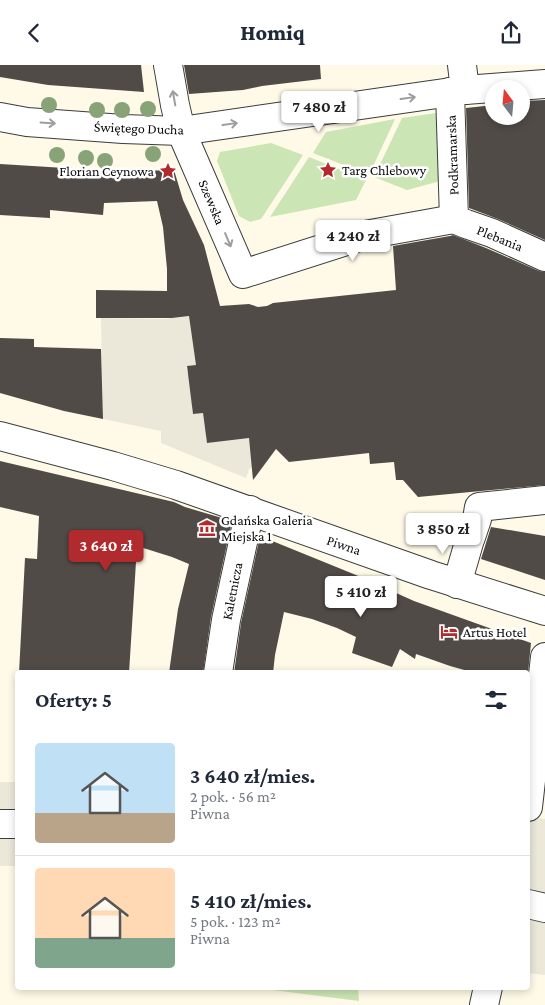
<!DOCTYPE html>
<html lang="pl">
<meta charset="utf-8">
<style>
:root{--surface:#fff;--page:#f2f2f3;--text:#1f2937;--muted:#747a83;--line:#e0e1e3;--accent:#b12a2e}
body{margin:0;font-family:"Crimson Pro",serif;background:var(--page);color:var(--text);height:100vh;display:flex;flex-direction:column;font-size:19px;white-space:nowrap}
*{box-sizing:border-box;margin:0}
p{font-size:16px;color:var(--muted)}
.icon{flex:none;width:28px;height:28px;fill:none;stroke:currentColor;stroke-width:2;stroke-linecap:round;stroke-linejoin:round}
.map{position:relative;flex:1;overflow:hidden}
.sheet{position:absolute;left:15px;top:605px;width:515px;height:320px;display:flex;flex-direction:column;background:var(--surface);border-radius:5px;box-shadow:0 2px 8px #0003}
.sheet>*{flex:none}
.needle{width:32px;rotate:344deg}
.tools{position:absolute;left:485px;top:15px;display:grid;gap:10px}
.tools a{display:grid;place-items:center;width:45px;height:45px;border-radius:50%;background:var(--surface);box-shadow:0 2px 8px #0003;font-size:25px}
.price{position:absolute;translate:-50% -42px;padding:0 11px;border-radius:5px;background:#fff;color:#222;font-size:16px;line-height:32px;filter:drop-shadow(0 1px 2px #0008)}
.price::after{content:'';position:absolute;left:50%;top:30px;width:15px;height:11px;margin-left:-8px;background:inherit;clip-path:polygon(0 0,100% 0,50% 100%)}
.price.active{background:var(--accent);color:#fff}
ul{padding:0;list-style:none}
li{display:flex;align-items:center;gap:15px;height:125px;padding:0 20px}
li+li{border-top:1px solid var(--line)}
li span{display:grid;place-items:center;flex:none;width:140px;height:100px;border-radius:5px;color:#555}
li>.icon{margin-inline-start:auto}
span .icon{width:60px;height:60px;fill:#fffc;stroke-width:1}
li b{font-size:21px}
h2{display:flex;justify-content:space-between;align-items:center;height:60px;padding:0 20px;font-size:21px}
header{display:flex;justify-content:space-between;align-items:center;height:65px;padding:0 20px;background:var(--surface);font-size:22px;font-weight:800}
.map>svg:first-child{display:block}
.green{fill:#cce5b4}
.plaza{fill:#ebe7d9}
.building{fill:#514b47}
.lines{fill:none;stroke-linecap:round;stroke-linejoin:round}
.minor-casing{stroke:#3c3c3c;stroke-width:30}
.minor{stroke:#fff;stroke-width:28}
.tree{fill:#89a379}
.oneway{stroke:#9d9d9d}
.labels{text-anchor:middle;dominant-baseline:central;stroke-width:5;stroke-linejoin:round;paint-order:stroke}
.street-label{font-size:14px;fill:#090909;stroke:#fff}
.poi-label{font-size:14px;fill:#090909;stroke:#fff;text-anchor:start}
</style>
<header><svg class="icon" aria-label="back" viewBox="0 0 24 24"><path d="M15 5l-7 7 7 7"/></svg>Homiq<svg class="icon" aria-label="share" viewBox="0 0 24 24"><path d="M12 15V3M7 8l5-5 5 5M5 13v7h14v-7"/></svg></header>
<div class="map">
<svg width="545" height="940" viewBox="0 0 545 940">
<rect width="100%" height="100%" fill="#fefae7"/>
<g class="green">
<path d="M436,48L439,51L440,116L407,125L374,112L402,53Z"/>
<path d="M395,54L369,110L313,88L326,67Z"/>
<path d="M271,78L303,90L261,154L250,157L239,151L217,96L220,87Z"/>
<path d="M309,92L366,115L356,135L270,152Z"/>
<path d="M257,923H358L359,936Z"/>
</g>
<g class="plaza">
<path d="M202,250L196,300L186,302L187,308L197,307L192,344L193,349L203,348L207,378L249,373L255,400L249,404L246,413L161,378V366L103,354L101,253L164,254Z"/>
<rect x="0" y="717" width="17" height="84"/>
<path d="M528,751L545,754V910L528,908Z"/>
</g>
<g class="building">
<path d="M0,0H141L144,27L48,20L0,12Z"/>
<path d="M184,0H320L321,14L262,21L243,25L189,29Z"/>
<path d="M545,35V175L498,154L469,143L466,43L494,40V51H521V36Z"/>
<path d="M0,99L81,104L105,107L174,105L183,135L204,180L220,241L249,239L258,242L267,241L273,238L396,225L393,181L450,171L453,170L486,183L539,206L545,207V420L418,432L403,415H396L394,397L370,399L369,388L289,397L276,384L253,415L249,373L207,378L203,348L193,349L187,301L196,300L189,251L172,253H96V225L167,226V204L163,162L157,136L104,138L103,150L50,145V153L0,150Z"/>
<path d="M0,273L34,274V282L101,284L103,354L64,346L0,328Z"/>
<path d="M0,396L174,437L185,442L232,456L211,552L203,608H169L178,544L189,499L172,492L137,481L129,608H19L25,493L37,494L39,451L0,442Z"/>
<path d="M491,462L545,471V515L481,494Z"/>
<path d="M260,471L356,510L414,536L531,578L528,608H475L450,601L416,589L415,594L400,584L392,602L352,588L356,572L337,563L312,554L284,547L275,590L273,608H234L241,558Z"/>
</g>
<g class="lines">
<g class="minor-casing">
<g id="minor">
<path d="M168,0L175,40L181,66L243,209L365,170L454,154"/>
<path d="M462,0L465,25"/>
<path d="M450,27L454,154"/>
<path d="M0,52L27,57L123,64L181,66L465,25L545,19"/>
<path d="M454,154L466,159L492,168L545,192"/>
<path d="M0,371L113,401L176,420L431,510L545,546"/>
<path d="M471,472L477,454L479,442L545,435"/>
<path d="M457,519L470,474"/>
<path d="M218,608L226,555L250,445"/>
<path d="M528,742L545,592"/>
<path d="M0,759H18"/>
<path d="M528,839L545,843"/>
<path d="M484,940L488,922"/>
</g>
</g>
<use href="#minor" class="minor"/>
</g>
<g class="tree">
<circle cx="49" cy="40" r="8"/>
<circle cx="148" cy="44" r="8"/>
<circle cx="97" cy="45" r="8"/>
<circle cx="122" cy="45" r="8"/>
<circle cx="153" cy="89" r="8"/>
<circle cx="57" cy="90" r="8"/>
<circle cx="86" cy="93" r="8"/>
<circle cx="105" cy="96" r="8"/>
</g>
<defs><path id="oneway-shaft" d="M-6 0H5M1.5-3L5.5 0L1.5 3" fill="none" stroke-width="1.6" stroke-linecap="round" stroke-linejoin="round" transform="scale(1.25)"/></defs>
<g class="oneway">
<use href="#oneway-shaft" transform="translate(174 33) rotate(-100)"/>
<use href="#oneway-shaft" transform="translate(408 33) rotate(-8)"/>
<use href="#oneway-shaft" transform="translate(48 58) rotate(4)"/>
<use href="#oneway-shaft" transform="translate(230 59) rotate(-8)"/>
<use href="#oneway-shaft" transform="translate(228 175) rotate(67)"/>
</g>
<defs>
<g id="sight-bare" transform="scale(1.35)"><path d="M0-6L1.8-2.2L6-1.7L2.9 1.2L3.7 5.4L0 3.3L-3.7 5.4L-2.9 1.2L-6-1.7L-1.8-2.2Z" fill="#b12a2e" stroke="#fff" stroke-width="2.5" paint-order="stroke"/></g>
<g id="museum-bare" transform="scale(1.35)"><path d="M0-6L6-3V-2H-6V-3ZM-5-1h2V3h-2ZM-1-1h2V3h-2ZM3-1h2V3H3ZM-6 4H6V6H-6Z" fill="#b12a2e" stroke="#fff" stroke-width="2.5" paint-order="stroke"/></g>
<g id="hotel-bare" transform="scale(1.35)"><path d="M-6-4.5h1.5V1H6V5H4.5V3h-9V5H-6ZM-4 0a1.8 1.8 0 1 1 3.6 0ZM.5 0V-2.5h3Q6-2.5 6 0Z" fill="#b12a2e" stroke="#fff" stroke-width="2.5" paint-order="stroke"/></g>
</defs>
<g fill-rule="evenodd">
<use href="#sight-bare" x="328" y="105"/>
<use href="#sight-bare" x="168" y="106"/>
<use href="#museum-bare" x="207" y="463"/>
<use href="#hotel-bare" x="449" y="567"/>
</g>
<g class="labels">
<g class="street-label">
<text transform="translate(139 63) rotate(2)">Świętego Ducha</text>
<text transform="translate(452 90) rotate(-92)">Podkramarska</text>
<text transform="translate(212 137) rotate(67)">Szewska</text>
<text transform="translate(500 173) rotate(22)">Plebania</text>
<text transform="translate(344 480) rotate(19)">Piwna</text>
<text transform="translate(232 526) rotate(-79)">Kaletnicza</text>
</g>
<g class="poi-label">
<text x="342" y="105">Targ Chlebowy</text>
<text x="154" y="106" text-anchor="end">Florian Ceynowa</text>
<text x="221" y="455">Gdańska Galeria<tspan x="221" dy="16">Miejska 1</tspan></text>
<text x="463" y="567">Artus Hotel</text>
</g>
</g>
</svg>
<div class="tools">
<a><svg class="needle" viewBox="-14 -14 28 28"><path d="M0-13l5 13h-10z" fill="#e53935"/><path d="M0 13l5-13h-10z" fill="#747a83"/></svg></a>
</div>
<b class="price" style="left:319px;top:68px">7 480 zł</b>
<b class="price" style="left:353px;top:197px">4 240 zł</b>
<b class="price" style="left:443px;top:490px">3 850 zł</b>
<b class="price active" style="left:106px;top:507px">3 640 zł</b>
<b class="price" style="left:361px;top:553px">5 410 zł</b>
<section class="sheet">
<h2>Oferty: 5<svg class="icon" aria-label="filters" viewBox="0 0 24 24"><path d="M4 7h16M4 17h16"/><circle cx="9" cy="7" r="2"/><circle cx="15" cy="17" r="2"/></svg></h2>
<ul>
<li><span style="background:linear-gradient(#bfe0f5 70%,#b9a48a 0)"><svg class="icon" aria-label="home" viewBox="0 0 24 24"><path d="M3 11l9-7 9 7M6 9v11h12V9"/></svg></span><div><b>3 640 zł/mies.</b><p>2 pok. · 56 m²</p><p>Piwna</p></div></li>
<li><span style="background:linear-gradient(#ffd9b3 70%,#7fa58c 0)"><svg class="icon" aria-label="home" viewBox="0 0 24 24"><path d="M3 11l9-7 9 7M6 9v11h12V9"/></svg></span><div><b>5 410 zł/mies.</b><p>5 pok. · 123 m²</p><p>Piwna</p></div></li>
</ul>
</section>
</div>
